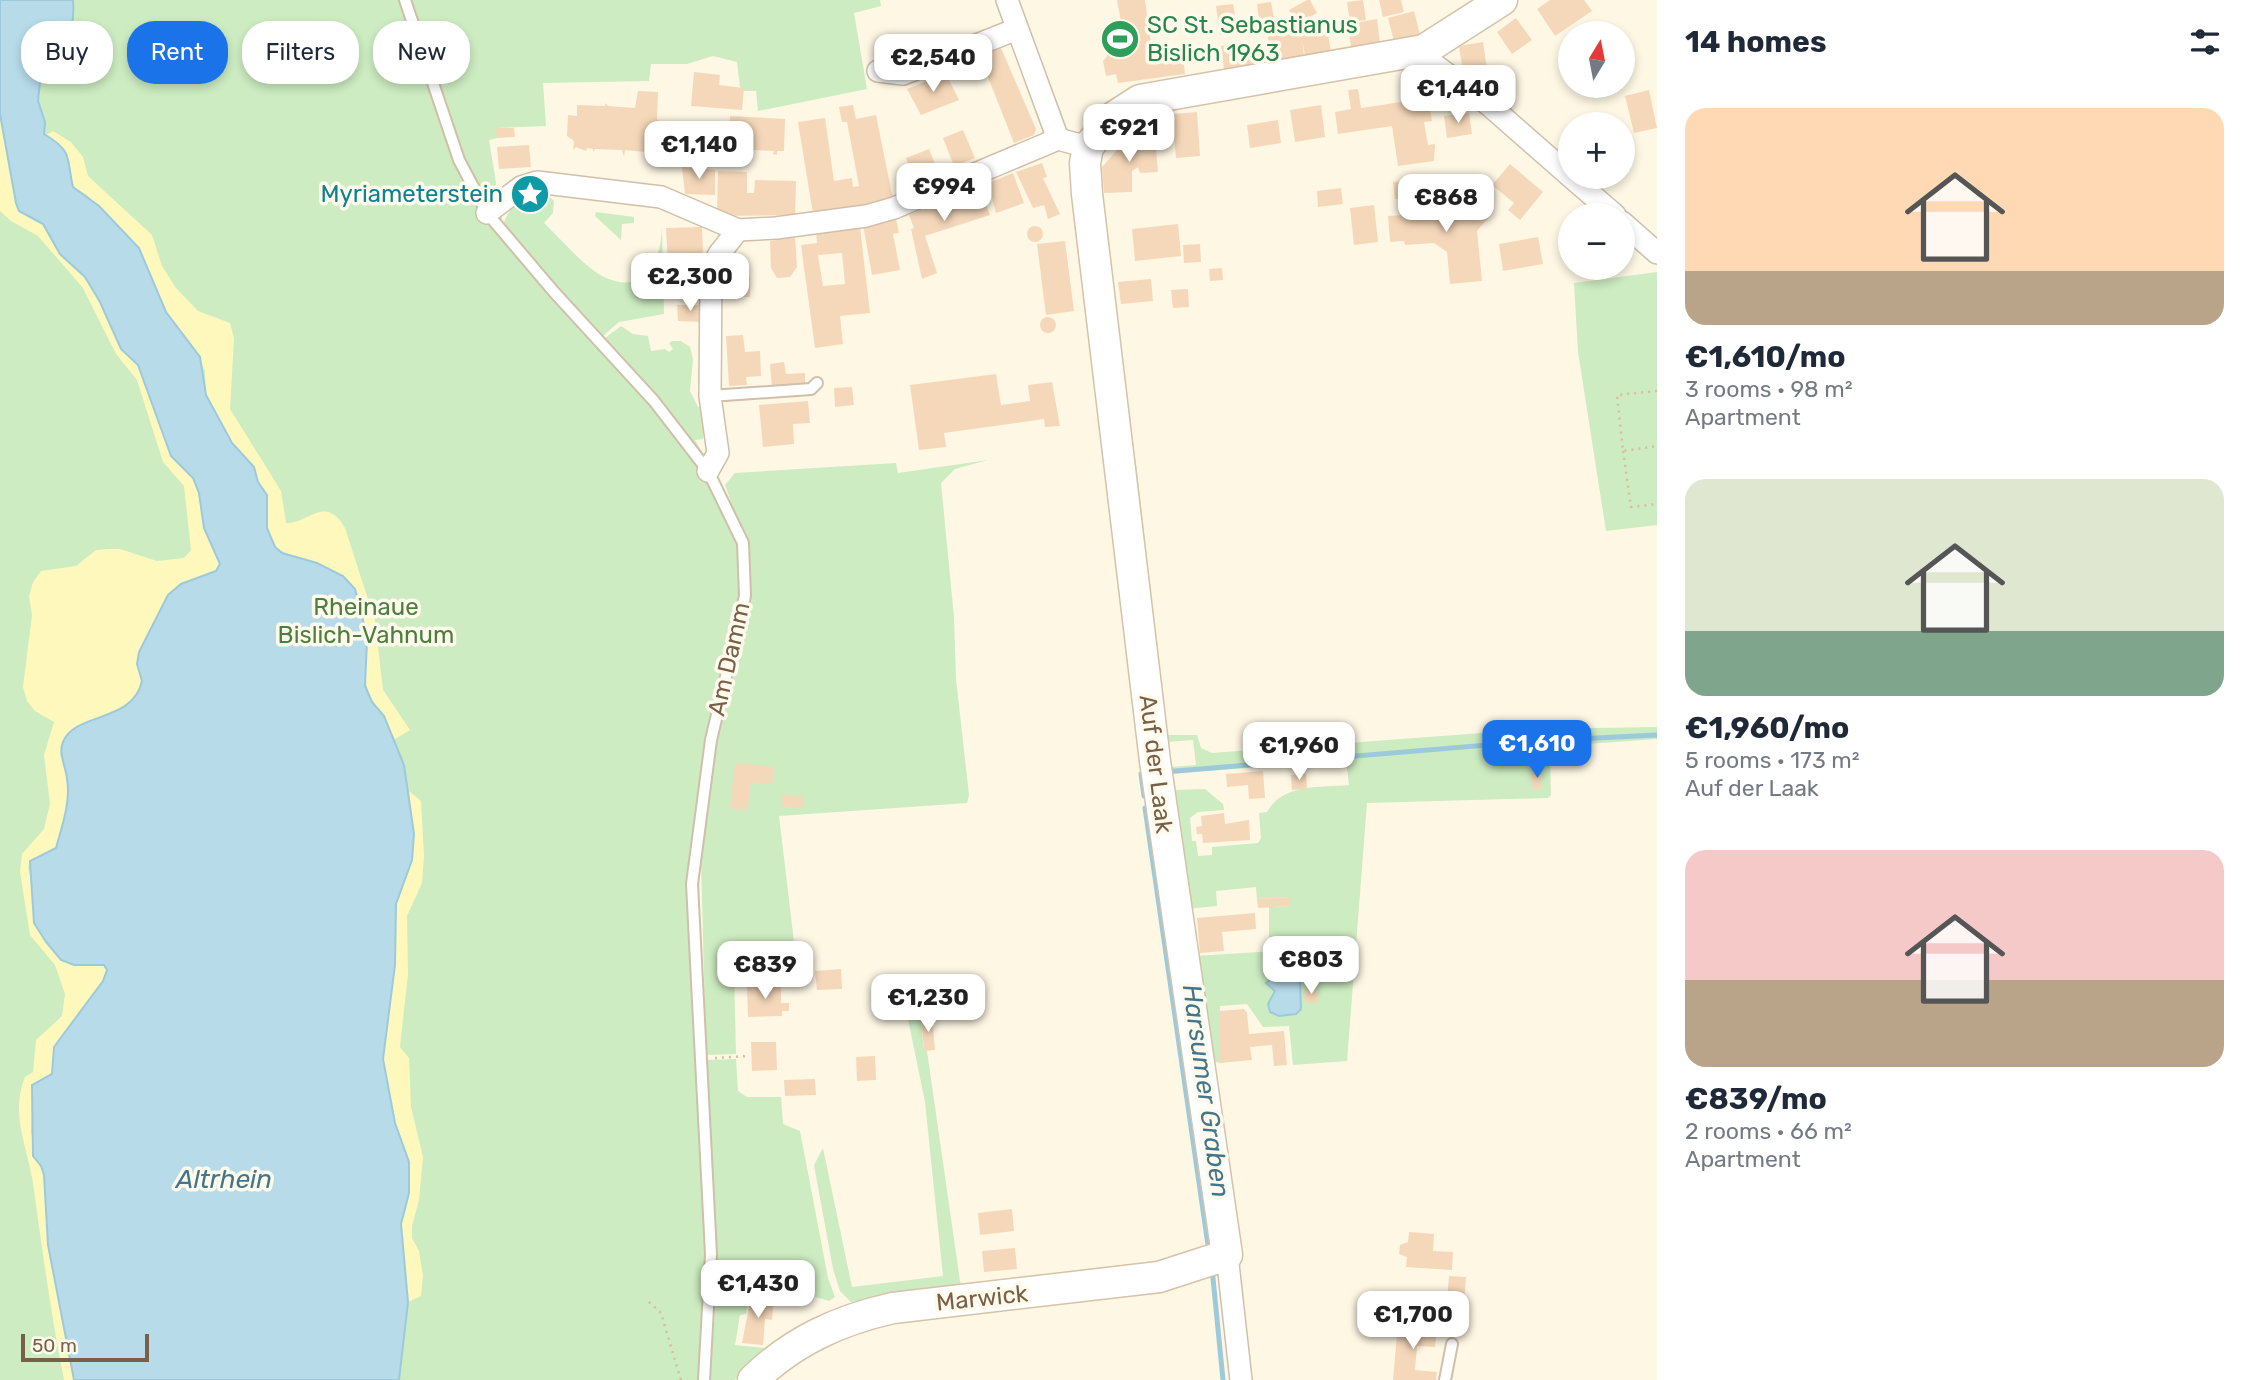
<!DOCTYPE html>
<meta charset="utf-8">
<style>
:root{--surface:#fff;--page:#f2f2f3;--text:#1f2937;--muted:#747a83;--accent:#1a73e8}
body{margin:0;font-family:Rubik,sans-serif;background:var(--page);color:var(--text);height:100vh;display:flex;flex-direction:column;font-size:26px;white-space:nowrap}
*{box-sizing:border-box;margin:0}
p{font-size:23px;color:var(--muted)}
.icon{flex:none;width:38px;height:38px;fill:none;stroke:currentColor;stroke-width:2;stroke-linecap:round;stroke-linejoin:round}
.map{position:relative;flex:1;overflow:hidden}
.panel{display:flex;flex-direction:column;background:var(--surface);width:595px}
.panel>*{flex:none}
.guide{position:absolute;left:21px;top:21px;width:665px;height:63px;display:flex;gap:14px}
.needle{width:46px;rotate:10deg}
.tools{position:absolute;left:1558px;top:21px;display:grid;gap:14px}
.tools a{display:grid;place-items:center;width:77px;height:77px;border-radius:50%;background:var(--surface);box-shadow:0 4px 10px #0003;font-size:35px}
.scale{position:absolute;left:21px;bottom:18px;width:128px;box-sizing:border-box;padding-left:7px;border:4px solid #785f48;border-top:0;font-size:19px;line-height:24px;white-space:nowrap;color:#785f48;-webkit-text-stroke:5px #fffaeb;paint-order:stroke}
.price{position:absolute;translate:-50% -60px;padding:0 16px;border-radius:14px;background:#fff;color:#222;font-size:23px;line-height:46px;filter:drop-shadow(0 2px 4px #0008)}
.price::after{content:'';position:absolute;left:50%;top:42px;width:21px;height:16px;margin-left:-10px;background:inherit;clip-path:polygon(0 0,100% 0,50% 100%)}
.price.selected{background:var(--accent);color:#fff}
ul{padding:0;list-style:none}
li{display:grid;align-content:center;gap:14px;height:371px;padding:0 28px}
li span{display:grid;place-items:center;height:217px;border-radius:21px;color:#555}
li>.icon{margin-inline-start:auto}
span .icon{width:126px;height:126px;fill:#fffc;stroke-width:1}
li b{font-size:30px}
h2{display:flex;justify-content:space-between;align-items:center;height:84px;padding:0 28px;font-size:30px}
.chip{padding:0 24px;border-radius:28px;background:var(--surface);box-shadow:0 4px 10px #0003;font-size:24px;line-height:63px}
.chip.selected{background:var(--accent);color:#fff}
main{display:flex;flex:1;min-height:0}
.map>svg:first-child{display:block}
.green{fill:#cdecc1;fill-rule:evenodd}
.sand{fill:#fff8bc}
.water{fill:#b7dbe9;stroke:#9ccadb;stroke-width:2}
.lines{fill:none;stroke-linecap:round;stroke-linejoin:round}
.stream{stroke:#9ccadb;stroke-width:5}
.building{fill:#f5d8ba;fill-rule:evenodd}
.lane-casing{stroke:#d0bfaa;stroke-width:14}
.street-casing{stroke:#d0bfaa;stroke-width:24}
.secondary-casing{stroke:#d5c2a9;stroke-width:33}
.path{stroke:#dabc9c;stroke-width:2.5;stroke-dasharray:2 5;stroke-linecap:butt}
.lane{stroke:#fff;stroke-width:10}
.street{stroke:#fff;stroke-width:21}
.secondary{stroke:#fff;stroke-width:30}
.labels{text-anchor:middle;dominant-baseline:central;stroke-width:7;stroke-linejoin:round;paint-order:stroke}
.leisure-label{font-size:24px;fill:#27864d;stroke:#fffaeb;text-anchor:start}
.culture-label{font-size:24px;fill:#0d838f;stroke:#fffaeb;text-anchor:end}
.park-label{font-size:24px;fill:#4a7f3f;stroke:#fffaeb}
.street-label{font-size:24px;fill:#785f48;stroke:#fffaeb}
.water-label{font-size:26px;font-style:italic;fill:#40778d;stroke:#fffaeb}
</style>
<main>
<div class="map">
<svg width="1657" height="1380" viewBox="0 0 1657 1380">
<rect width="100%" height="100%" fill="#fef7e4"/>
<g class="green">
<path d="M0,0H880L881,6L854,13L867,89L758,111L756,91H744L740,87L737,62L713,56L687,64H651L649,81L543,83L546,126L497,128V138L489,140L503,225C509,205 533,180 554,201L553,213L544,223C560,238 587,270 606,278C647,295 661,260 662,227L664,314L619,322L603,336L605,338L621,326L633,334L648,336L651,351L665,349L669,352L673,349L669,343L672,341H681L690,347L693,359L690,391L698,407L704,408L703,439L695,440L731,502L725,485L735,473L896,463L898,473L988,460L955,469L941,483L954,617L956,679L969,795L967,803L779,816L797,967L734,971L736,1054L706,1055L700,821L699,920L709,1380H0Z"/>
<path d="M596,212L634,217V223L622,224L621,240L595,216Z"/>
<path d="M1657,272V525L1606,531L1578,352L1574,283Z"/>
<path d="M1114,320L1137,471L1167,735H1197L1201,748L1212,753L1536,729L1657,727V739L1559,746L1550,759L1551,795L1548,798L1367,803L1347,1061L1293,1065L1289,1026L1263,1027L1247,1004L1220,1006V1063L1209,1060L1194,956L1308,949L1309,936L1269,937V907L1290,906V897L1257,899L1256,887L1216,891L1217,906L1186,909L1173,790L1205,789L1223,804L1224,810L1198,812L1190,818L1192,841H1196L1198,856L1212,855V847L1258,843L1261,838L1259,813L1267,812C1283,783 1319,788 1349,785L1346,760L1171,774ZM1193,740L1196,765L1171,767L1168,742Z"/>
<path d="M920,1013L924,1050L927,1051L961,1288L851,1302L840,1291L833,1269L814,1165L823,1148L852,1287L943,1276L925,1102L907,1014Z"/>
<path d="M736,1059L738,1091L747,1097H781L783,1124L800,1131L828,1278L835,1297L829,1301L750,1277L746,1314L740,1315L735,1345L765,1348L735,1380H710L718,1269L706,1060Z"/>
</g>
<g class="sand">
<path d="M0,114L19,211L43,224L60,254L85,277L100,302L121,349L138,365L171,456L193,478L199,493L204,528L220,564L216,571L181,584L168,595L139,652L137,664L142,681C136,709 107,713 86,724C76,729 67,745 60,754C75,785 65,817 56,848L30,861L28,867L34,896V923L46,942L62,960L74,965H105L107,970L103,981L54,1047L52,1074L42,1081L32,1096L31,1133L44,1175L48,1245L74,1380H64C51,1314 42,1249 33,1183C27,1146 10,1114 25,1077L33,1072L36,1040L62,1016L65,994L55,965L30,935L20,872L22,854L44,829L50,804L44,755L54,722L35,711L27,701L23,687L32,615L29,596L33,582L41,571L76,566L96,550L109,549H120L157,561L184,558L191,550L184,486L163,462L137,380L116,354L83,288L38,236L11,221L0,211Z"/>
<path d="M53,131L71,142L83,157L88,176L152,235L162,266L176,288L198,311L230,323L234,338L230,409L281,491L286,523C307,525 325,493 345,528L375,621L383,690L410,730L395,739C383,714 365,697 364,669L317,563L296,559L275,547L267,528V495L258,482L254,467L232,443L206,395L205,371L192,345L179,333L166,312L139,248L87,195L73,187C65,156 74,157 46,135Z"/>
<path d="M409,791L421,801L424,856L422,883L407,916L408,974L400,1047L409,1058L411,1107L423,1157L419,1200L412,1226V1238L419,1251L423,1276L421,1296L408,1302L401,1224L409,1193V1162L395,1123L383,1059L395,965L396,904L412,860L414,834Z"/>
</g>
<g class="water">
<path d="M0,0H73C75,30 69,53 36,50L31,55L40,82L38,101L45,122L44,134C74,152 66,158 73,187L99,206L139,248L166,312L200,357L206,395L232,443L254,467L258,482L267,495V528L275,547L282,553L317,563L343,576L355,589L361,610L367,641L365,686L372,702L384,716L404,765L414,834L412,860L396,904L395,965L383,1059L395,1123L409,1162V1193L401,1224L408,1302L399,1380H74L48,1245L44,1175L41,1166L33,1156L32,1085L52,1074L54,1047L103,981L107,970L104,965H74L61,960L46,942L34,923L30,861L56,848C62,826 71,802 67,779C66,767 58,753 63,742C75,712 133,723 142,681L137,664L139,652L168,595L181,584L216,571L220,564L204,528L199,493L193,478L171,456L138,365L121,349L100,302L85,277L60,254L43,224L19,211L16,203L0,114Z"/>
<path d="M1275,976L1286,975L1300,980L1301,1009L1296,1014L1279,1016L1270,1012L1268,1004L1275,991L1266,983Z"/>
</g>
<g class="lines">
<g class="stream">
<path d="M1164,772L1536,741L1657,735"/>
<path d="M1144,796L1141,774H1148"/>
<path d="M1145,808L1209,1252"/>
<path d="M1212,1268L1223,1380"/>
</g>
</g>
<g class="building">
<path d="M1117,0H1145L1152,50L1182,47L1185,74L1118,83L1116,74L1106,76L1103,61L1108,55L1114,54L1109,29L1122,27Z"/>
<path d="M1307,0H1310L1317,13L1297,24L1289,10Z"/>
<path d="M1363,0L1366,20L1350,22L1347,2Z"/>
<path d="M1379,0H1401L1404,12L1383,17Z"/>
<path d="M1550,0H1584L1592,11L1555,36L1537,9Z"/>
<path d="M1271,2L1275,24L1260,26L1257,4Z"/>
<path d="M1233,4L1238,32L1220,35L1216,6Z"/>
<path d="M1414,11L1420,34L1394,41L1388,18Z"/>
<path d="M1516,18L1532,40L1512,54L1497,32Z"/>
<path d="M1377,19L1380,43L1351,47L1348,24Z"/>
<path d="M1299,27L1301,35L1327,30L1331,51L1305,56L1302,39L1304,56L1272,61L1267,33Z"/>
<path d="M1250,42L1253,65L1224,69L1221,46Z"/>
<path d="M1483,42L1487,68L1463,72L1459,46Z"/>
<path d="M1001,48L1036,129L1034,135L1014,143L980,57Z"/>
<path d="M694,72L720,75L719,85L744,88L742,110L691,106Z"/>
<path d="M946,74L959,100L921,115L907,89Z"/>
<path d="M1358,89L1361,108L1428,98L1432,121L1424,122L1428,145L1435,144L1434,161L1398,166L1392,126L1338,134L1335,112L1351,109L1348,90Z"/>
<path d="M1445,89L1465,101L1459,110L1440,97Z"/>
<path d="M1649,90L1657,128L1634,133L1625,96Z"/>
<path d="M638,91L658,92L657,119L666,127L655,146L646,142L648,147L645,152L625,150L624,157L622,150L595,149L593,152V149L587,148L586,151L576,147L573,150L574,141L567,136L568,115L577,116V105L605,106V103L608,106L635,108Z"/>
<path d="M853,105L856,119L876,115L893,199L813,214L798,122L825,118L834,181L852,178L853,187L859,186L847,122H842L839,107Z"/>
<path d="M1321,105L1325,137L1295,142L1290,110Z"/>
<path d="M1197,112L1200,156L1176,158L1172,114Z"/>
<path d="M1469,113L1472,134L1447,138L1444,116Z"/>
<path d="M730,116L785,119L784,151H777V155L773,154L774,151L729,149Z"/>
<path d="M1278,120L1281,143L1250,148L1247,125Z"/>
<path d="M496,128H514L515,137L497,138Z"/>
<path d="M963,130L975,158L954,166L943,138Z"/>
<path d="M1155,137L1158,172L1140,173L1138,167L1132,171V192L1104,193L1102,167L1126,140Z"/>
<path d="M529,145L531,167L499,169L497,147Z"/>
<path d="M929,149L938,172L915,181L906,158Z"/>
<path d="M1042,163L1047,177L1043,178L1060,214L1048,219L1044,205L1033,208L1016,172Z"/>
<path d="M1510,164L1543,192L1520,220L1508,210L1514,203L1492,185Z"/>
<path d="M682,167L715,170V195L685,194Z"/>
<path d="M718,171L747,172V193H754L755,180L796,181L795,215L717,216Z"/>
<path d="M1013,173L1024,203L996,213L988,183Z"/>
<path d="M1449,176L1451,192L1395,199L1393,182Z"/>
<path d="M979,187L990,215L925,236L937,273L922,279L911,229L914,228L909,215Z"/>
<path d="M1341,188L1343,204L1318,207L1317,191Z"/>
<path d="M1465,190L1472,197L1474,204L1492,213L1477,231L1482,281L1450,284L1447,252L1434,243L1405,245L1404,241L1390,242L1388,216L1402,215L1401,210L1452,205Z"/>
<path d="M1374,205L1378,242L1354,245L1350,208Z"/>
<path d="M896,219L899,233L893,234L900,270L872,275L863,225Z"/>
<path d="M1178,224L1181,256L1135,261L1132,229Z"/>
<circle cx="1035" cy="234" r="8"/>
<path d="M702,227L703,254H682L684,283H669L666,228Z"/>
<path d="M860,227L870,313L840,316L843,344L815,348L801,245L817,243L816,232ZM842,253L845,284L823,286L818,255Z"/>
<path d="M777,237L795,238L797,267L790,277L777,278L771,268L770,241L778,240Z"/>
<path d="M1538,237L1543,264L1503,271L1499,244Z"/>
<path d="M1065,241L1074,311L1046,315L1037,244Z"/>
<path d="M1200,244L1201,262L1184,263L1183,245Z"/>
<path d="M1222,268L1223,280L1210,281L1209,269Z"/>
<rect x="720" y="277" width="30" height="20"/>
<path d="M1151,279L1153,301L1121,304L1118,282Z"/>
<path d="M1188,289L1189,307L1173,308L1171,290Z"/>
<path d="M677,305H702V322L678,321Z"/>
<circle cx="1048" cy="325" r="8"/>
<path d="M743,335L745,352L760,351L761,376L746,377L747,385L729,386L726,336Z"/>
<path d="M784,362L786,374L805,373V384L772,388L770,364Z"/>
<path d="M996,374L1001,405L1030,401L1028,385L1052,382L1060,426L1045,427L1044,419L944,433L946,447L919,450L910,385Z"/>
<path d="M852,387L854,405L835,407L834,388Z"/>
<path d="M808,401L810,423L793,424L794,444L763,447L759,405Z"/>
<path d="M735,763L774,767L772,784L751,782L747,810L730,808Z"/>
<path d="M1263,771L1265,798L1249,799L1248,785L1227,787L1226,774Z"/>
<path d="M1542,771L1541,789L1533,790L1531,773Z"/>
<path d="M1306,774L1307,789L1292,790L1291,775Z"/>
<path d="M782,795L804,797L803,808L781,806Z"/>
<path d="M1224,813L1225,824L1249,820L1250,840L1203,843L1202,834H1197L1196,827L1202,826L1201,816Z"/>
<path d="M1290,897V906L1258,908L1257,899Z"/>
<path d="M1255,913L1256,929L1222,932L1224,951L1200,953L1197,918Z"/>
<rect x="1297" y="936" width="12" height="13"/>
<path d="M841,969L842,989L817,990L815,971Z"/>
<path d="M772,982V987L781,986V1003H789V1011H782V1016L748,1017L747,987Z"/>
<path d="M1304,990H1318V1002L1305,1003Z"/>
<path d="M1244,1009L1247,1013L1249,1034L1284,1031L1287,1065L1274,1066L1272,1045L1250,1047L1252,1060L1220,1063V1011Z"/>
<path d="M932,1016L935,1050L924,1051L921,1017Z"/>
<path d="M751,1042H776L777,1070L752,1071Z"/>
<path d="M875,1056L876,1080L857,1081L856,1057Z"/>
<path d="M815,1079L816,1095L785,1096L784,1080Z"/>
<path d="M1012,1209L1014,1231L980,1235L978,1213Z"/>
<path d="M1409,1232L1434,1234L1433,1251L1453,1252L1452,1270L1406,1267L1407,1257L1399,1254L1400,1245L1408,1242Z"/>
<path d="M1015,1248L1017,1269L984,1272L982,1251Z"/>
<path d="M1449,1276L1466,1277L1462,1330L1445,1328Z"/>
<path d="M751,1297L774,1299L772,1320L765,1319L763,1345L742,1343Z"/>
<path d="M1398,1323L1437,1327L1435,1347L1417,1346L1415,1370L1437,1372L1436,1380H1393Z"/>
</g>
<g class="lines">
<g class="lane-casing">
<g id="lane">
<path d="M405,0L459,160L487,213L554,292L654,401L708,471L743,543L745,596L711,740L692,884L711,1254L704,1380"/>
<path d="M710,396L811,389L817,383"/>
<path d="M1445,1380L1452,1344"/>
</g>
</g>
<g class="street-casing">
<g id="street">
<path d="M1007,0L1058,139"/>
<path d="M1424,50L1432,63L1489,105L1570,176"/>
<path d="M878,71L903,74L1017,29"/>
<path d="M1571,177L1615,215"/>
<path d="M487,213L521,187L537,182L661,197L738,230L776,228L866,216L894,208L1058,139L1088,147"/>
<path d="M1622,222L1657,253"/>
<path d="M708,471L718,453L710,396L711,270L719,254L738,230"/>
<path d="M1227,1255L1241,1380"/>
</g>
</g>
<g class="secondary-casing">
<path id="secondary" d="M753,1380C793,1341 839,1320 893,1308L1159,1277L1227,1255L1155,761L1087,194L1085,163L1088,147L1112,118L1140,100L1424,50L1502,0"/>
</g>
<g class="path">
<path d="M1657,391L1617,395L1623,451L1657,446"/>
<path d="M1623,451L1631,507L1657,504"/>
<path d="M715,1058L748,1056"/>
<path d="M649,1302L661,1313L681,1380"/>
</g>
<use href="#lane" class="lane"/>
<use href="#street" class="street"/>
<use href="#secondary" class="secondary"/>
</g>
<defs>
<g id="stadium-disc" transform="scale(2.0125)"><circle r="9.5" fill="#2e9e5b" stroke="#fffaeb"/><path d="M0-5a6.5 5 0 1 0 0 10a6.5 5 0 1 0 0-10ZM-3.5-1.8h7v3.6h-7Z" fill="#fff"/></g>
<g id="sight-disc" transform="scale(2.0125)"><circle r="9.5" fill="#0f9aa8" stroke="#fffaeb"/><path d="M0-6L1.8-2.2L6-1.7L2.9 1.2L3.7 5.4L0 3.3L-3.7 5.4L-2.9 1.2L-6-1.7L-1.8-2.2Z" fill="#fff"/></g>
</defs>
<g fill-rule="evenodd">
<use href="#stadium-disc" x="1120" y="39"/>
<use href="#sight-disc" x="530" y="194"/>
</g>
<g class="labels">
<g class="leisure-label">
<text x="1147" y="25">SC St. Sebastianus<tspan x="1147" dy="28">Bislich 1963</tspan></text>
</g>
<g class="culture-label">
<text x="503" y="194">Myriameterstein</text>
</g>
<g class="park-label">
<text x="366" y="607">Rheinaue<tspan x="366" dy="28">Bislich-Vahnum</tspan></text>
</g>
<g class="street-label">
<text transform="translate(729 659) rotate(-77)">Am Damm</text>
<text transform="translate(1156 764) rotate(83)">Auf der Laak</text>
<text transform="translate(982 1298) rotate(-6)">Marwick</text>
</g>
<g class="water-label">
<text transform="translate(1206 1091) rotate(82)">Harsumer Graben</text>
<text x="224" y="1179">Altrhein</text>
</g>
</g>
</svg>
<div class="tools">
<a><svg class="needle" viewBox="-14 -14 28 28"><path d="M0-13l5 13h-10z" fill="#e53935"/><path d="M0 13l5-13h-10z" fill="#747a83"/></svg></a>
<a>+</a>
<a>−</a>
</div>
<div class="scale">50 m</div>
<b class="price" style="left:933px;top:94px">€2,540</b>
<b class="price" style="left:1458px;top:125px">€1,440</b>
<b class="price" style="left:1129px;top:164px">€921</b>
<b class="price" style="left:699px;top:181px">€1,140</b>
<b class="price" style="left:944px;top:223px">€994</b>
<b class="price" style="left:1446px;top:234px">€868</b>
<b class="price" style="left:690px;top:313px">€2,300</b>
<b class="price selected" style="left:1537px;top:780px">€1,610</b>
<b class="price" style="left:1299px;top:782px">€1,960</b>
<b class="price" style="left:1311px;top:996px">€803</b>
<b class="price" style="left:765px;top:1001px">€839</b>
<b class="price" style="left:928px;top:1034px">€1,230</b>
<b class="price" style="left:758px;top:1320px">€1,430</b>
<b class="price" style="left:1413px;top:1351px">€1,700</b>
<div class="guide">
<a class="chip">Buy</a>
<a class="chip selected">Rent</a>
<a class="chip">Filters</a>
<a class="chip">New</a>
</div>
</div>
<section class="panel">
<h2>14 homes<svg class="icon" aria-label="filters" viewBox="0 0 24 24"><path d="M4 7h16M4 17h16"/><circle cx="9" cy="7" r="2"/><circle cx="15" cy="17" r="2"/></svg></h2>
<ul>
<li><span style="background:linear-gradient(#ffd9b3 75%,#b9a48a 0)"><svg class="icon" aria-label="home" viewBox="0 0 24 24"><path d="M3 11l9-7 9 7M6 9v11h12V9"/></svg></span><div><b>€1,610/mo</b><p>3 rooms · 98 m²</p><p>Apartment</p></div></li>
<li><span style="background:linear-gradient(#dfe7d0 70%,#7fa58c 0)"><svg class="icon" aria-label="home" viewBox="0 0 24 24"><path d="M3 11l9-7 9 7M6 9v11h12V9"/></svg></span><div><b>€1,960/mo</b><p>5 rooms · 173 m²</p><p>Auf der Laak</p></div></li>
<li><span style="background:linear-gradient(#f6c9c9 60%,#b9a48a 0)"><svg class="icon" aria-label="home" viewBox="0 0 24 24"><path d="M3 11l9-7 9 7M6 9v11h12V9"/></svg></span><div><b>€839/mo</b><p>2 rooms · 66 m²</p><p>Apartment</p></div></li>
</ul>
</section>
</main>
